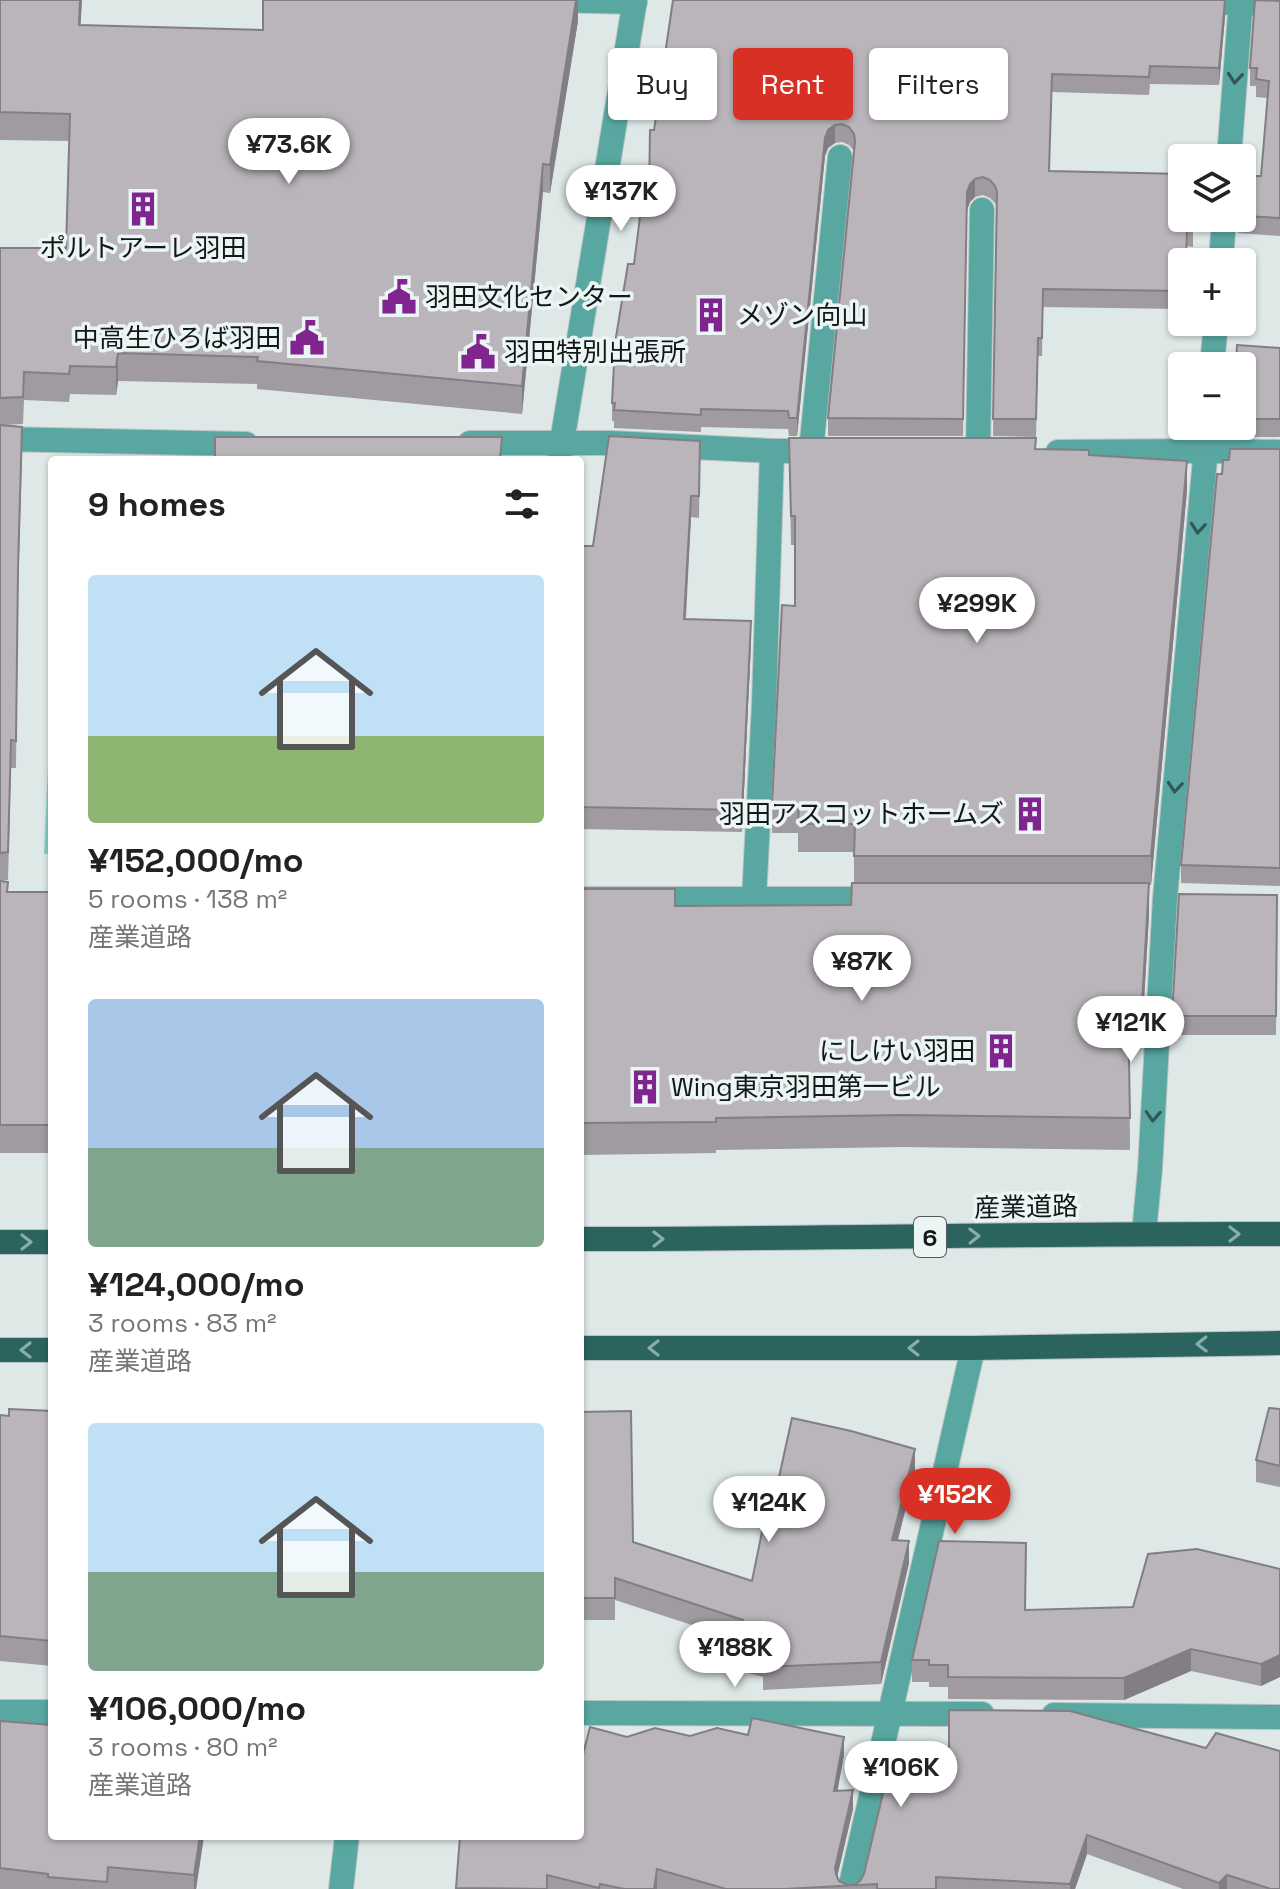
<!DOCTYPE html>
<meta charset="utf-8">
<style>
:root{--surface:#fff;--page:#f6f6f6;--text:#222;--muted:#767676;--accent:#d93025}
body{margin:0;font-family:"Space Grotesk","Noto Sans JP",sans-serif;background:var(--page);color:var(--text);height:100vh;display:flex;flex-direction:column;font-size:30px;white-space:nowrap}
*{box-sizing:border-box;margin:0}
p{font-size:26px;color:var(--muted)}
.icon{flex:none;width:44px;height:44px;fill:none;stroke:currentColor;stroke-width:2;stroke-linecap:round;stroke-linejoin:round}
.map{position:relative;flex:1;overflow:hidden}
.drawer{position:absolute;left:48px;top:456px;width:536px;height:1384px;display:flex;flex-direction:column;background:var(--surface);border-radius:8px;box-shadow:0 2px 6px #0004}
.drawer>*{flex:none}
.top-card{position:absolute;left:608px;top:48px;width:552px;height:72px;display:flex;gap:16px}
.tools{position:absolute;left:1168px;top:144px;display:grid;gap:16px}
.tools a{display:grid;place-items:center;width:88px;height:88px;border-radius:8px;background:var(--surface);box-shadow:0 2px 6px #0004;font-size:40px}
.price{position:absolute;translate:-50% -68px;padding:0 18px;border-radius:28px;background:#fff;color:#222;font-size:26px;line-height:52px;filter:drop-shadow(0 2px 4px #0008)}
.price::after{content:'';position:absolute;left:50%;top:48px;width:24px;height:18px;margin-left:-12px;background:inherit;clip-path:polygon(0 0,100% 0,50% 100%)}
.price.active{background:var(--accent);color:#fff}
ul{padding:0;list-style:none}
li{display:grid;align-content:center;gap:16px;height:424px;padding:0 40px}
li span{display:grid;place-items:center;height:248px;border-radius:8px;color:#555}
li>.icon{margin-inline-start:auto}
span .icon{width:144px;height:144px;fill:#fffc;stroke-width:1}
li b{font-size:34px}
h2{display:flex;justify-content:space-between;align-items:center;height:96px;padding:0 40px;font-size:34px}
.tag{padding:0 28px;border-radius:8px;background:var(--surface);box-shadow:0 2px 6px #0004;font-size:28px;line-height:72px}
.tag.active{background:var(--accent);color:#fff}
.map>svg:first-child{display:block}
.park{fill:#86d3cb}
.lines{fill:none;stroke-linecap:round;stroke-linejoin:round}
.minor-casing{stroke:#b9c2c2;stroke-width:26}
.major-casing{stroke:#b9c2c2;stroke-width:26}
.minor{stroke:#58a8a1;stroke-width:24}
.major{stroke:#2b645f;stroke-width:24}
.wall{fill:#a09ba1}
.shaded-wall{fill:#827e83}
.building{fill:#bab4bb;stroke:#827e83;stroke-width:2}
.oneway{stroke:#325855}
.oneway2{stroke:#8aacaa}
.labels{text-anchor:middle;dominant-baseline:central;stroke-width:7;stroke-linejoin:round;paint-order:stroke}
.shield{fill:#eaf5f4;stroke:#545a59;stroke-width:2}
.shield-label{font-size:24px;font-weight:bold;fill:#131717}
.poi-label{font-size:26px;fill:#131717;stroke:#eaf5f4;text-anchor:start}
.street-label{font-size:26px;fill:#131717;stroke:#eaf5f4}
</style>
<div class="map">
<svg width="1280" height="1889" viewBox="0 0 1280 1889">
<rect width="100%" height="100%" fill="#dde8e7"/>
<path class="park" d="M52,679V854H44Z"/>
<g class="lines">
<g class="minor-casing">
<g id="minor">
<path d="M551,0L635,2"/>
<path d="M1194,2L1280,4"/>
<path d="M1229,158L1241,0"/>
<path d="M1221,262L1224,218"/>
<path d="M1212,366L1216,322"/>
<path d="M0,439L246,444"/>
<path d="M470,443H611L772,451H821"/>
<path d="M811,451L840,157"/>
<path d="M978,452L982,210"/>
<path d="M1058,452L1206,451L1280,452"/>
<path d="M559,460L635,0"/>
<path d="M580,899H882"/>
<path d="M754,899L764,704L772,451"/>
<path d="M1144,1233L1150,1169L1165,898L1208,426"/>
<path d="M0,1712H52"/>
<path d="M580,1713L982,1714"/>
<path d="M1054,1715L1280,1717"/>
<path d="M341,1889L347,1836"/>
<path d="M850,1889L973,1348"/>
</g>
</g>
<g class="major-casing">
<g id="major">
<path d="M580,1239C813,1239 1047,1233 1280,1234"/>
<path d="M0,1242H52"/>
<path d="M580,1348H973L1280,1343"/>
<path d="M0,1350H52"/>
</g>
</g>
<use href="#minor" class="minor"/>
<use href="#major" class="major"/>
</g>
<g class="wall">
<path d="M0,0H82L80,25L263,30L578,0V21L550,193L543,192L522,414L257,389V384L118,381L116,395L70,394L69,402L24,400L23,424L3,425L22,454L18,596L16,768H11L8,880L0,881V248H66L69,141L0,140Z"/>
<path d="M1280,1V236L1238,233V218H1242V176H1261L1268,98L1256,97V86H1250V68Z"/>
<path d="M1225,17L1219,85L1150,84L1149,95L1052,92L1049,171L1182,218H1210L1208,231L1193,230V247L1187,246L1182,262V309L1043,307L1042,356H1038L1036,437L993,436L997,209L995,203L990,198L983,195L975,197L970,202L967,210L963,436H828V418L854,151L849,145L842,142L835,143L828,148L825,156L797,436H789L788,429L701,427V432L614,428V421H612V403L634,264L649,193L650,130Z"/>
<path d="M1280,348V437H1232V426H1242V366Z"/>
<path d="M789,438L1036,449L1089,455L1187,490L1151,885H1149V915L1142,1035H1129L1130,1150L902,1147L716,1150V1153L580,1155V889L675,906L851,905L854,883V852H798V833H772V804L795,606V545H791Z"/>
<path d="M700,441L699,518L691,517L686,619L751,643L742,832L580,829V587L593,546Z"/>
<path d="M1280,449V886L1181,883V865L1222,474L1229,460Z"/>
<path d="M0,881L8,892H52V1153H0Z"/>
<path d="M1277,895L1276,1035H1172V1016Z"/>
<path d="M1280,1409V1487L1256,1482V1460Z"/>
<path d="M52,1411V1666L0,1661V1415L9,1416Z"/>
<path d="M580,1412L633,1542L752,1581L769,1523L915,1471L898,1540L909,1563L881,1684L763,1690V1677L737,1670V1648L738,1640L615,1600V1620H580Z"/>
<path d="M1280,1569V1677L1261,1686L1191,1671L1124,1700L948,1699V1687H929V1682H912V1660L1025,1610L1133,1607Z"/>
<path d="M0,1721L204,1836L196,1889H0Z"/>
<path d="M690,1736L844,1755L837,1791L853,1809L837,1877L839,1881L847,1885H854L860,1881L943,1787L1280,1889H1183L1087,1854L1075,1889H456L460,1836H580L627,1737Z"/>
</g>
<g class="shaded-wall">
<path d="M80,0H82L79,53V25Z"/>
<path d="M576,0H578V21L550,193V165Z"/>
<path d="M1225,0V17L1219,85V68Z"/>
<path d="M835,125V143L828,148L825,156L797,436V418L825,138L828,130Z"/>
<path d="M543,164V192L522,414V386Z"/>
<path d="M975,179V197L970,202L967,210L963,436L967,192L970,184Z"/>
<path d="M118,353V381L116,395V367Z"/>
<path d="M22,427L18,596L16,768L18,568Z"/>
<path d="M1187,461V490L1151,885V856Z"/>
<path d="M691,496V517L684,640V619Z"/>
<path d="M751,621V643L742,832V810Z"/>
<path d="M1149,883V915L1142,1035V1003Z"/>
<path d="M915,1449V1471L892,1562V1540Z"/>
<path d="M909,1541V1563L881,1684V1662Z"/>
<path d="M1191,1649V1671L1124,1700V1678Z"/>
<path d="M1280,1655V1677L1261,1686V1664Z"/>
<path d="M844,1737V1755L834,1810V1791Z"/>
<path d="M853,1790V1809L835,1886V1868Z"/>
<path d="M1087,1835V1854L1075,1889H1070V1884Z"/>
<path d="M200,1836H204L196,1889H194V1875Z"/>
<path d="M657,1869V1889H654Z"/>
<path d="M1227,1875V1889H1219V1883Z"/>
</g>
<g class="building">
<path d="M0,0H80L79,25L263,30V0H576L550,165L543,164L522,386L257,361L258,357L118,353L116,367L70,366L69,374L24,372L23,397L0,398V248H66L70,114L0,112Z"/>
<path d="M673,0H1225L1219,68L1150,66L1149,77L1052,74L1049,171L1182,174V218H1193V229H1187L1186,262H1182V291L1043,289L1042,338H1038L1036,419H993L997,192L995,186L990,180L983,177L975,179L970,184L967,192L963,419L828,418L855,141L854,134L849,127L842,124L835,125L828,130L825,138L797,418H789L788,411L701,409V415L614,410L615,403H612L615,343L628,264H634L643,193H649L650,130H654Z"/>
<path d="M1255,0L1280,1V218L1242,216V176H1261L1269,81L1256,79L1257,68H1250Z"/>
<path d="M1237,345L1280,348V419H1242V366H1236Z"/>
<path d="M0,425L22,427L18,568L16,741L11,740L8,852L0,853Z"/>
<path d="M609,436L700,441L699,496H691L684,619L751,621L742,810L580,807V587L583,546H593Z"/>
<path d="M215,437H502L500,460H215Z"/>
<path d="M789,438H1036L1035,449L1089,450V455L1187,461L1151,856H854L855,824H798L799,805L772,804L782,605L795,606V516H791Z"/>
<path d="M1230,449H1280V868L1181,865L1217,474H1222L1223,460H1229Z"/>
<path d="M0,881L8,882L7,892H52V1125H0Z"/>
<path d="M852,883H1149L1142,1003L1128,1004L1130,1118L902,1115L716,1118V1122L580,1123V889H675V906L851,905Z"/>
<path d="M1179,894L1277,895L1276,1016H1172Z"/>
<path d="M1269,1408L1280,1409V1466L1256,1460Z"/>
<path d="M9,1409L52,1411V1641L0,1636V1415L9,1416Z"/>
<path d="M631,1411L633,1542L752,1581L764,1522L769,1523L792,1418L851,1431L915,1449L892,1540L909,1541L881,1662L763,1667L765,1655L737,1648L743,1620L615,1578V1598H580V1412Z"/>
<path d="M939,1541L1026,1543L1025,1610L1133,1607L1148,1554L1197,1549L1280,1569V1655L1261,1664L1191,1649L1124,1678L948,1677V1665H929V1660H912Z"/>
<path d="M949,1710L1070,1711L1206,1748L1216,1733L1280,1751V1889H1271L1227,1875L1219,1883L1087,1835L1070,1884L936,1877V1889H877V1884L785,1889H726L657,1869L654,1889H624L600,1884L599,1888L547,1875V1889L456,1888L460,1836H580V1766L590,1727L627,1737L655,1728L690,1736L717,1728L748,1735L752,1718L844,1737L834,1791L853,1790L835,1868L836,1874L839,1881L847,1885H854L860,1881L864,1874L884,1789L944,1787L943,1751L949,1748Z"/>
<path d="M0,1721L52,1725V1836H200L194,1875L108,1867L107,1882L48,1877V1874L0,1868Z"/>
</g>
<defs><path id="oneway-chevron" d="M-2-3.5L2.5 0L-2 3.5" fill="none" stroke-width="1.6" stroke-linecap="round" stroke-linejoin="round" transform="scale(2)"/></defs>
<g class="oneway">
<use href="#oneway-chevron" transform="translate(1235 78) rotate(95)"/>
<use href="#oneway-chevron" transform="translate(1198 528) rotate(95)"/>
<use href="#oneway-chevron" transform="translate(1175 787) rotate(95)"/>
<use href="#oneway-chevron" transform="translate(1153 1116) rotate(93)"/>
</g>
<g class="oneway2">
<use href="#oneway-chevron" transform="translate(1234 1234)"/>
<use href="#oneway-chevron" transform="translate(974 1236) rotate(-1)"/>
<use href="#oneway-chevron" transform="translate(658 1239)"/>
<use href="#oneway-chevron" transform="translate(26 1242)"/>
<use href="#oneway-chevron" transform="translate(1202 1344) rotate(179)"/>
<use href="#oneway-chevron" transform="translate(654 1348) rotate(180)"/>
<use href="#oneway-chevron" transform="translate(914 1348) rotate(180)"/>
<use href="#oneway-chevron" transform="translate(26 1350) rotate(-180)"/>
</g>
<defs>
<g id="building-bare" transform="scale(2.76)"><path d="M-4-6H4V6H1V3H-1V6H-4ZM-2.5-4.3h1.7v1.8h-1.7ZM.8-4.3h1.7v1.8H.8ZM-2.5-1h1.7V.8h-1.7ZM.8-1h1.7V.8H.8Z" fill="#802490" stroke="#eaf5f4" stroke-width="2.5" paint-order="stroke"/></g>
<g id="civic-bare" transform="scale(2.76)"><path d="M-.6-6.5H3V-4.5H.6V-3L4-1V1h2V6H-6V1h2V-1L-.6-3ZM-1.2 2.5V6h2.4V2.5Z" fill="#802490" stroke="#eaf5f4" stroke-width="2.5" paint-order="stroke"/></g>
</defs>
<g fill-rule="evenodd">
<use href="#building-bare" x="143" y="209"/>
<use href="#civic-bare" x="399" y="297"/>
<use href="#building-bare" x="711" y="315"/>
<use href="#civic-bare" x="307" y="338"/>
<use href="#civic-bare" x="478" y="352"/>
<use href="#building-bare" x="1030" y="814"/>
<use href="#building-bare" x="1001" y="1051"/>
<use href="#building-bare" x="645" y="1087"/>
</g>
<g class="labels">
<rect class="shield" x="914" y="1217" width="32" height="40" rx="6"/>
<g class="shield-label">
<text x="930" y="1237">6</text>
</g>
<g class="poi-label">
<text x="143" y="248" text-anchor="middle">ポルトアーレ羽田</text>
<text x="425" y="297">羽田文化センター</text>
<text x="737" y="315">メゾン向山</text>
<text x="281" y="338" text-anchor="end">中高生ひろば羽田</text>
<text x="504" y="352">羽田特別出張所</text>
<text x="1004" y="814" text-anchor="end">羽田アスコットホームズ</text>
<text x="975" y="1051" text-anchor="end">にしけい羽田</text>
<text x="671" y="1087">Wing東京羽田第一ビル</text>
</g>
<g class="street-label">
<text transform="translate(1026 1207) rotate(-1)">産業道路</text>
</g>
</g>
</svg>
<div class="tools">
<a><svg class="icon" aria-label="layers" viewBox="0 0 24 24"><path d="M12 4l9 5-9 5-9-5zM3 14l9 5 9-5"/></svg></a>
<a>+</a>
<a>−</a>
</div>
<b class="price" style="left:289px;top:186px">¥73.6K</b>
<b class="price" style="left:621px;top:233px">¥137K</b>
<b class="price" style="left:977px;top:645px">¥299K</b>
<b class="price" style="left:862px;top:1003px">¥87K</b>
<b class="price" style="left:1131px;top:1064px">¥121K</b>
<b class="price active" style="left:955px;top:1536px">¥152K</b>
<b class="price" style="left:769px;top:1544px">¥124K</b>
<b class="price" style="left:735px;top:1689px">¥188K</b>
<b class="price" style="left:901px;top:1809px">¥106K</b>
<div class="top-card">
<a class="tag">Buy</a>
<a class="tag active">Rent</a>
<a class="tag">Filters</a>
</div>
<section class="drawer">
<h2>9 homes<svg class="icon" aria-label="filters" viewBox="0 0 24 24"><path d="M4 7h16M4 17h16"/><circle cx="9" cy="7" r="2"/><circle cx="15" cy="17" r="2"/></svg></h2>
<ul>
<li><span style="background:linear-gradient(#bfe0f5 65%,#8fb573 0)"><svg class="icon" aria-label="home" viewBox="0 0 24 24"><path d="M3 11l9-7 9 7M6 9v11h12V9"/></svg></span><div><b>¥152,000/mo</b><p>5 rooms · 138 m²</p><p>産業道路</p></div></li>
<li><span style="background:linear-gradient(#a9c7e8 60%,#7fa58c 0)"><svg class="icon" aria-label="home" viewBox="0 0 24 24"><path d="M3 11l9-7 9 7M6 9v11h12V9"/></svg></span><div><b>¥124,000/mo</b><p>3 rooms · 83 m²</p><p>産業道路</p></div></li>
<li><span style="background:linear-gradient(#bfe0f5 60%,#7fa58c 0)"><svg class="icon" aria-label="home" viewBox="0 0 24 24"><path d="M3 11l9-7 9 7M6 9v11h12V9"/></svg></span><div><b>¥106,000/mo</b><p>3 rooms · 80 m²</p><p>産業道路</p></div></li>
</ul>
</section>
</div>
